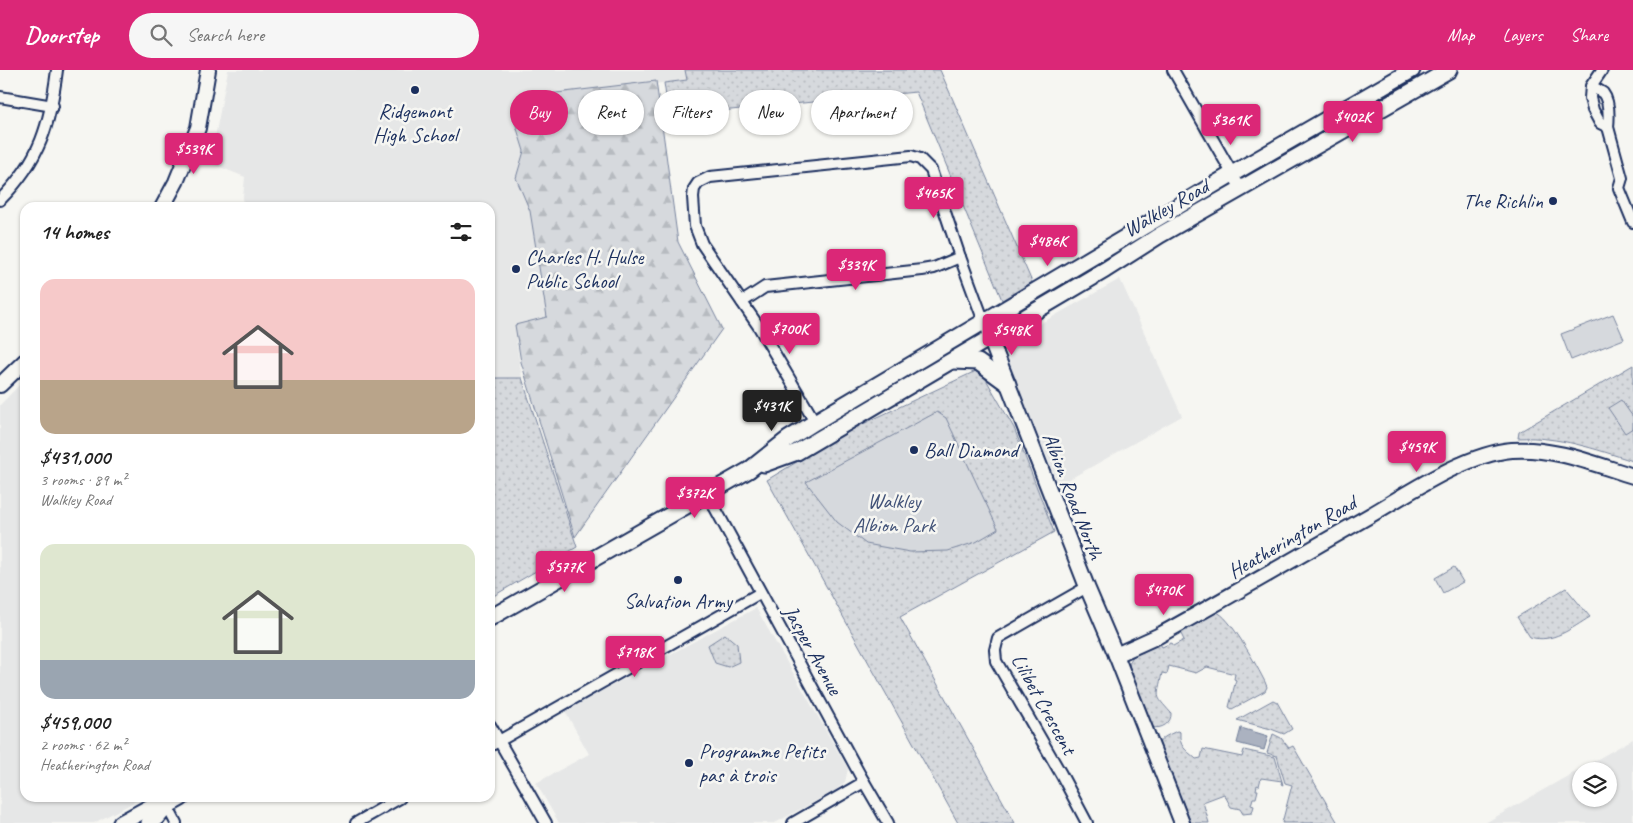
<!DOCTYPE html>
<meta charset="utf-8">
<style>
:root{--surface:#fff;--page:#f6f6f6;--text:#222;--muted:#767676;--accent:#db2777}
body{margin:0;font-family:Caveat,sans-serif;background:var(--page);color:var(--text);height:100vh;display:flex;flex-direction:column;font-size:19px;white-space:nowrap}
*{box-sizing:border-box;margin:0}
p{font-size:16px;color:var(--muted)}
.icon{flex:none;width:28px;height:28px;fill:none;stroke:currentColor;stroke-width:2;stroke-linecap:round;stroke-linejoin:round}
.map{position:relative;flex:1;overflow:hidden}
.sheet{position:absolute;left:20px;top:132px;width:475px;height:600px;display:flex;flex-direction:column;background:var(--surface);border-radius:15px;box-shadow:0 1px 4px #0004}
.sheet>*{flex:none}
.top-card{position:absolute;left:510px;top:20px;width:475px;height:45px;display:flex;gap:10px}
.fabs{position:absolute;left:1572px;top:692px;display:grid;gap:10px}
.fabs a{display:grid;place-items:center;width:45px;height:45px;border-radius:50%;background:var(--surface);box-shadow:0 1px 4px #0004;font-size:25px}
.price{position:absolute;translate:-50% -42px;padding:0 11px;border-radius:5px;background:var(--accent);color:#fff;font-size:16px;line-height:32px;filter:drop-shadow(0 1px 2px #0008)}
.price::after{content:'';position:absolute;left:50%;top:30px;width:15px;height:11px;margin-left:-8px;background:inherit;clip-path:polygon(0 0,100% 0,50% 100%)}
.price.current{background:#222;color:#fff}
ul{padding:0;list-style:none}
li{display:grid;align-content:center;gap:10px;height:265px;padding:0 20px}
li span{display:grid;place-items:center;height:155px;border-radius:15px;color:#555}
li>.icon{margin-inline-start:auto}
span .icon{width:90px;height:90px;fill:#fffc;stroke-width:1}
li b{font-size:21px}
h2{display:flex;justify-content:space-between;align-items:center;height:60px;padding:0 20px;font-size:21px}
.chip{padding:0 18px;border-radius:22px;background:var(--surface);box-shadow:0 1px 4px #0004;font-size:18px;line-height:45px}
.chip.current{background:var(--accent);color:#fff}
header{display:flex;align-items:center;gap:30px;box-sizing:border-box;height:70px;padding:0 25px;background:var(--accent);color:#fff}
header strong{font-size:24px}
nav{display:flex;gap:28px;margin-inline-start:auto;font-size:18px}
.search{width:350px;height:45px;background:var(--page);display:flex;align-items:center;gap:12px;box-sizing:border-box;padding:0 18px;border-radius:28px;color:var(--muted);font-size:19px}
.map>svg:first-child{display:block}
.built{fill:#e6e7e7;fill-rule:evenodd}
.grass{fill:url(#grass-dots);stroke:#78849e}
.forest{fill:url(#forest-firs);stroke:#78849e}
.garden{fill:#d6d9dd;stroke:#78849e}
.water{fill:#abb2c0;stroke:#717e99}
.lines{fill:none;stroke-linecap:round;stroke-linejoin:round}
.minor-casing{stroke:#1b2f5e;stroke-width:14}
.tertiary-casing{stroke:#1b2f5e;stroke-width:18}
.secondary-casing{stroke:#1b2f5e;stroke-width:19}
.minor{stroke:#f6f6f2;stroke-width:10}
.tertiary{stroke:#f6f6f2;stroke-width:14}
.secondary{stroke:#f6f6f2;stroke-width:15}
.poi-dot{fill:#1b2f5e;stroke:#f6f6f2;stroke-width:2}
.labels{text-anchor:middle;dominant-baseline:central;stroke-width:5;stroke-linejoin:round;paint-order:stroke}
.poi-label{font-size:21px;fill:#1b2f5e;stroke:#f6f6f2;text-anchor:start}
.street-label{font-size:21px;fill:#1b2f5e;stroke:#f6f6f2}
.park-label{font-size:21px;fill:#405177;stroke:#f6f6f2}
</style>
<header>
<strong>Doorstep</strong>
<div class="search"><svg class="icon" aria-label="search" viewBox="0 0 24 24"><circle cx="10" cy="10" r="6"/><path d="M15 15l6 6"/></svg>Search here</div>
<nav><a>Map</a><a>Layers</a><a>Share</a></nav>
</header>
<div class="map">
<svg width="1633" height="753" viewBox="0 0 1633 753">
<defs>
<pattern id="grass-dots" width="8" height="8" patternUnits="userSpaceOnUse" patternTransform="scale(1.25)"><rect width="8" height="8" fill="#d6d9dd"/><path d="M2 2h.1M6 6h.1" fill="none" stroke="#b7bbc0" stroke-width="1.8" stroke-linecap="round"/></pattern>
<pattern id="forest-firs" width="22" height="20" patternUnits="userSpaceOnUse" patternTransform="scale(1.25)"><rect width="22" height="20" fill="#d6d9dd"/><path d="M5 1l3.5 6h-7zM16 11l3.5 6h-7z" fill="#b7bbc0"/></pattern>
</defs>
<rect width="100%" height="100%" fill="#f6f6f2"/>
<filter id="ink" filterUnits="userSpaceOnUse"><feTurbulence type="fractalNoise" baseFrequency=".02" numOctaves="2"/><feDisplacementMap in="SourceGraphic" scale="10" xChannelSelector="R" yChannelSelector="G"/><feConvolveMatrix kernelMatrix="1 2 1 2 8 2 1 2 1" color-interpolation-filters="sRGB"/></filter>
<g filter="url(#ink)">
<g class="built">
<path d="M228,0H685L687,10L524,30L549,261L516,269L522,308L512,309H490V138L242,137L245,107L210,93Z"/>
<path d="M1120,209L1182,346L1059,415L1008,295L1006,281L1011,270Z"/>
<path d="M25,309V728H142L94,753H0V335Z"/>
<path d="M756,538L848,699L845,712L836,720L775,753H559L536,713L589,684L565,641Z"/>
<path d="M1633,669V753H1485L1529,728ZM1581,701H1609V729H1581Z"/>
</g>
<g class="grass">
<path d="M685,0H940L1032,212L1002,230L916,22L669,46L664,13L687,10Z"/>
<path d="M1633,295V391C1595,379 1559,366 1518,368L1519,362Z"/>
<path d="M980,299L1014,358L1054,462L900,547L1015,753H958L767,410L846,362Z"/>
<path d="M496,308H522L577,477L490,528V309Z"/>
<path d="M1566,518L1590,547C1572,558 1552,574 1530,567L1517,547Z"/>
<path d="M1216,542C1229,544 1258,598 1265,612L1267,617L1265,621L1232,639L1229,637L1236,610L1234,609L1235,604L1207,597L1196,603L1169,596L1167,604L1162,603C1157,629 1154,624 1171,643C1172,653 1161,660 1152,657L1130,603C1125,583 1145,579 1159,572L1162,577L1171,573L1173,576L1184,570L1180,562Z"/>
<path d="M725,564L737,574L739,592L728,597L715,593L708,575Z"/>
<path d="M1273,630L1277,632L1292,659L1284,664L1271,659L1237,650Z"/>
<path d="M1177,661L1180,662C1179,677 1185,679 1196,689L1201,688L1203,679L1242,687L1244,680L1275,687L1283,715L1281,714L1282,711L1261,708L1259,716L1257,715L1256,720H1258L1256,728H1253L1251,735L1254,736L1252,743L1243,744L1240,739L1231,737L1224,724L1203,732L1209,753H1191L1159,674C1161,667 1171,664 1177,661Z"/>
<path d="M1273,664L1281,668L1289,678L1293,676L1338,753H1282L1292,715L1285,713L1277,686L1267,683Z"/>
</g>
<path class="forest" d="M656,11L678,172L722,259L575,467L521,292L515,255L547,247L530,141L516,108L524,81L513,46L523,27Z"/>
<g class="garden">
<path d="M1613,244L1624,269L1571,290L1561,264Z"/>
<path d="M1621,330L1633,347V358L1625,363L1608,338Z"/>
<path d="M937,342L946,348L998,459L976,472L948,481L910,482L866,474L837,452L806,412Z"/>
<path d="M1454,497L1463,512L1443,523L1435,508Z"/>
</g>
<path class="water" d="M1241,658L1268,666L1264,680L1237,673Z"/>
<g class="lines">
<g class="minor-casing">
<g id="minor">
<path d="M1173,0L1241,119"/>
<path d="M1591,16C1595,18 1600,21 1603,23C1610,32 1609,47 1608,57L1600,53L1593,40L1590,28L1591,16L1602,0"/>
<path d="M0,27L53,36"/>
<path d="M1608,57L1622,108L1619,118L1633,152"/>
<path d="M0,130C40,90 50,55 57,0"/>
<path d="M742,232L765,217L922,200L934,198L960,187"/>
<path d="M815,352L759,257L702,174L695,156L693,127L694,119L698,113L710,107L911,86L920,89L931,100L960,187L990,268"/>
<path d="M708,425L860,705L888,753"/>
<path d="M1087,517L998,568L995,580L996,591L1061,704L1087,753"/>
<path d="M490,655L546,753"/>
<path d="M490,676L760,523"/>
<path d="M167,736L176,753"/>
<path d="M356,753L400,728"/>
<path d="M793,753L864,712"/>
</g>
</g>
<g class="tertiary-casing">
<g id="tertiary">
<path d="M162,138L176,112L198,58L208,0"/>
<path d="M990,268L1087,517L1116,585L1182,753"/>
<path d="M0,315L25,291"/>
<path d="M1116,585L1158,566C1229,527 1299,486 1369,446C1409,423 1465,384 1512,380C1554,377 1594,394 1633,406"/>
</g>
</g>
<g class="secondary-casing">
<g id="secondary">
<path d="M953,291L978,292L1008,314"/>
<path d="M764,394L797,382L1105,200L1160,165L1449,0"/>
<path d="M490,548L749,400L788,369L815,352L1232,104L1412,0"/>
<path d="M121,753L150,737L167,736"/>
<path d="M149,753L157,748L167,736L181,728"/>
</g>
</g>
<use href="#minor" class="minor"/>
<use href="#tertiary" class="tertiary"/>
<use href="#secondary" class="secondary"/>
</g>
</g>
<g class="poi-dot">
<circle cx="415" cy="20" r="5"/>
<circle cx="1553" cy="131" r="5"/>
<circle cx="516" cy="199" r="5"/>
<circle cx="914" cy="380" r="5"/>
<circle cx="678" cy="510" r="5"/>
<circle cx="689" cy="693" r="5"/>
</g>
<g class="labels">
<g class="poi-label">
<text x="415" y="41" text-anchor="middle">Ridgemont<tspan x="415" dy="24">High School</tspan></text>
<text x="1543" y="131" text-anchor="end">The Richlin</text>
<text x="526" y="187">Charles H. Hulse<tspan x="526" dy="24">Public School</tspan></text>
<text x="924" y="380">Ball Diamond</text>
<text x="678" y="531" text-anchor="middle">Salvation Army</text>
<text x="699" y="681">Programme Petits<tspan x="699" dy="24">pas à trois</tspan></text>
</g>
<g class="street-label">
<text transform="translate(1166 138) rotate(-30)">Walkley Road</text>
<text transform="translate(1073 426) rotate(69)">Albion Road North</text>
<text transform="translate(1292 467) rotate(-30)">Heatherington Road</text>
<text transform="translate(813 580) rotate(61)">Jasper Avenue</text>
<text transform="translate(1044 634) rotate(61)">Lilibet Crescent</text>
</g>
<g class="park-label">
<text x="894" y="431">Walkley<tspan x="894" dy="24">Albion Park</tspan></text>
</g>
</g>
</svg>
<div class="fabs">
<a><svg class="icon" aria-label="layers" viewBox="0 0 24 24"><path d="M12 4l9 5-9 5-9-5zM3 14l9 5 9-5"/></svg></a>
</div>
<b class="price" style="left:1353px;top:73px">$402K</b>
<b class="price" style="left:1231px;top:76px">$361K</b>
<b class="price" style="left:194px;top:105px">$539K</b>
<b class="price" style="left:934px;top:149px">$465K</b>
<b class="price" style="left:1048px;top:197px">$486K</b>
<b class="price" style="left:856px;top:221px">$339K</b>
<b class="price" style="left:790px;top:285px">$700K</b>
<b class="price" style="left:1012px;top:286px">$548K</b>
<b class="price current" style="left:772px;top:362px">$431K</b>
<b class="price" style="left:1417px;top:403px">$459K</b>
<b class="price" style="left:695px;top:449px">$372K</b>
<b class="price" style="left:565px;top:523px">$577K</b>
<b class="price" style="left:1164px;top:546px">$470K</b>
<b class="price" style="left:635px;top:608px">$718K</b>
<div class="top-card">
<a class="chip current">Buy</a>
<a class="chip">Rent</a>
<a class="chip">Filters</a>
<a class="chip">New</a>
<a class="chip">Apartment</a>
</div>
<section class="sheet">
<h2>14 homes<svg class="icon" aria-label="filters" viewBox="0 0 24 24"><path d="M4 7h16M4 17h16"/><circle cx="9" cy="7" r="2"/><circle cx="15" cy="17" r="2"/></svg></h2>
<ul>
<li><span style="background:linear-gradient(#f6c9c9 65%,#b9a48a 0)"><svg class="icon" aria-label="home" viewBox="0 0 24 24"><path d="M3 11l9-7 9 7M6 9v11h12V9"/></svg></span><div><b>$431,000</b><p>3 rooms · 89 m²</p><p>Walkley Road</p></div></li>
<li><span style="background:linear-gradient(#dfe7d0 75%,#9aa5b1 0)"><svg class="icon" aria-label="home" viewBox="0 0 24 24"><path d="M3 11l9-7 9 7M6 9v11h12V9"/></svg></span><div><b>$459,000</b><p>2 rooms · 62 m²</p><p>Heatherington Road</p></div></li>
</ul>
</section>
</div>
